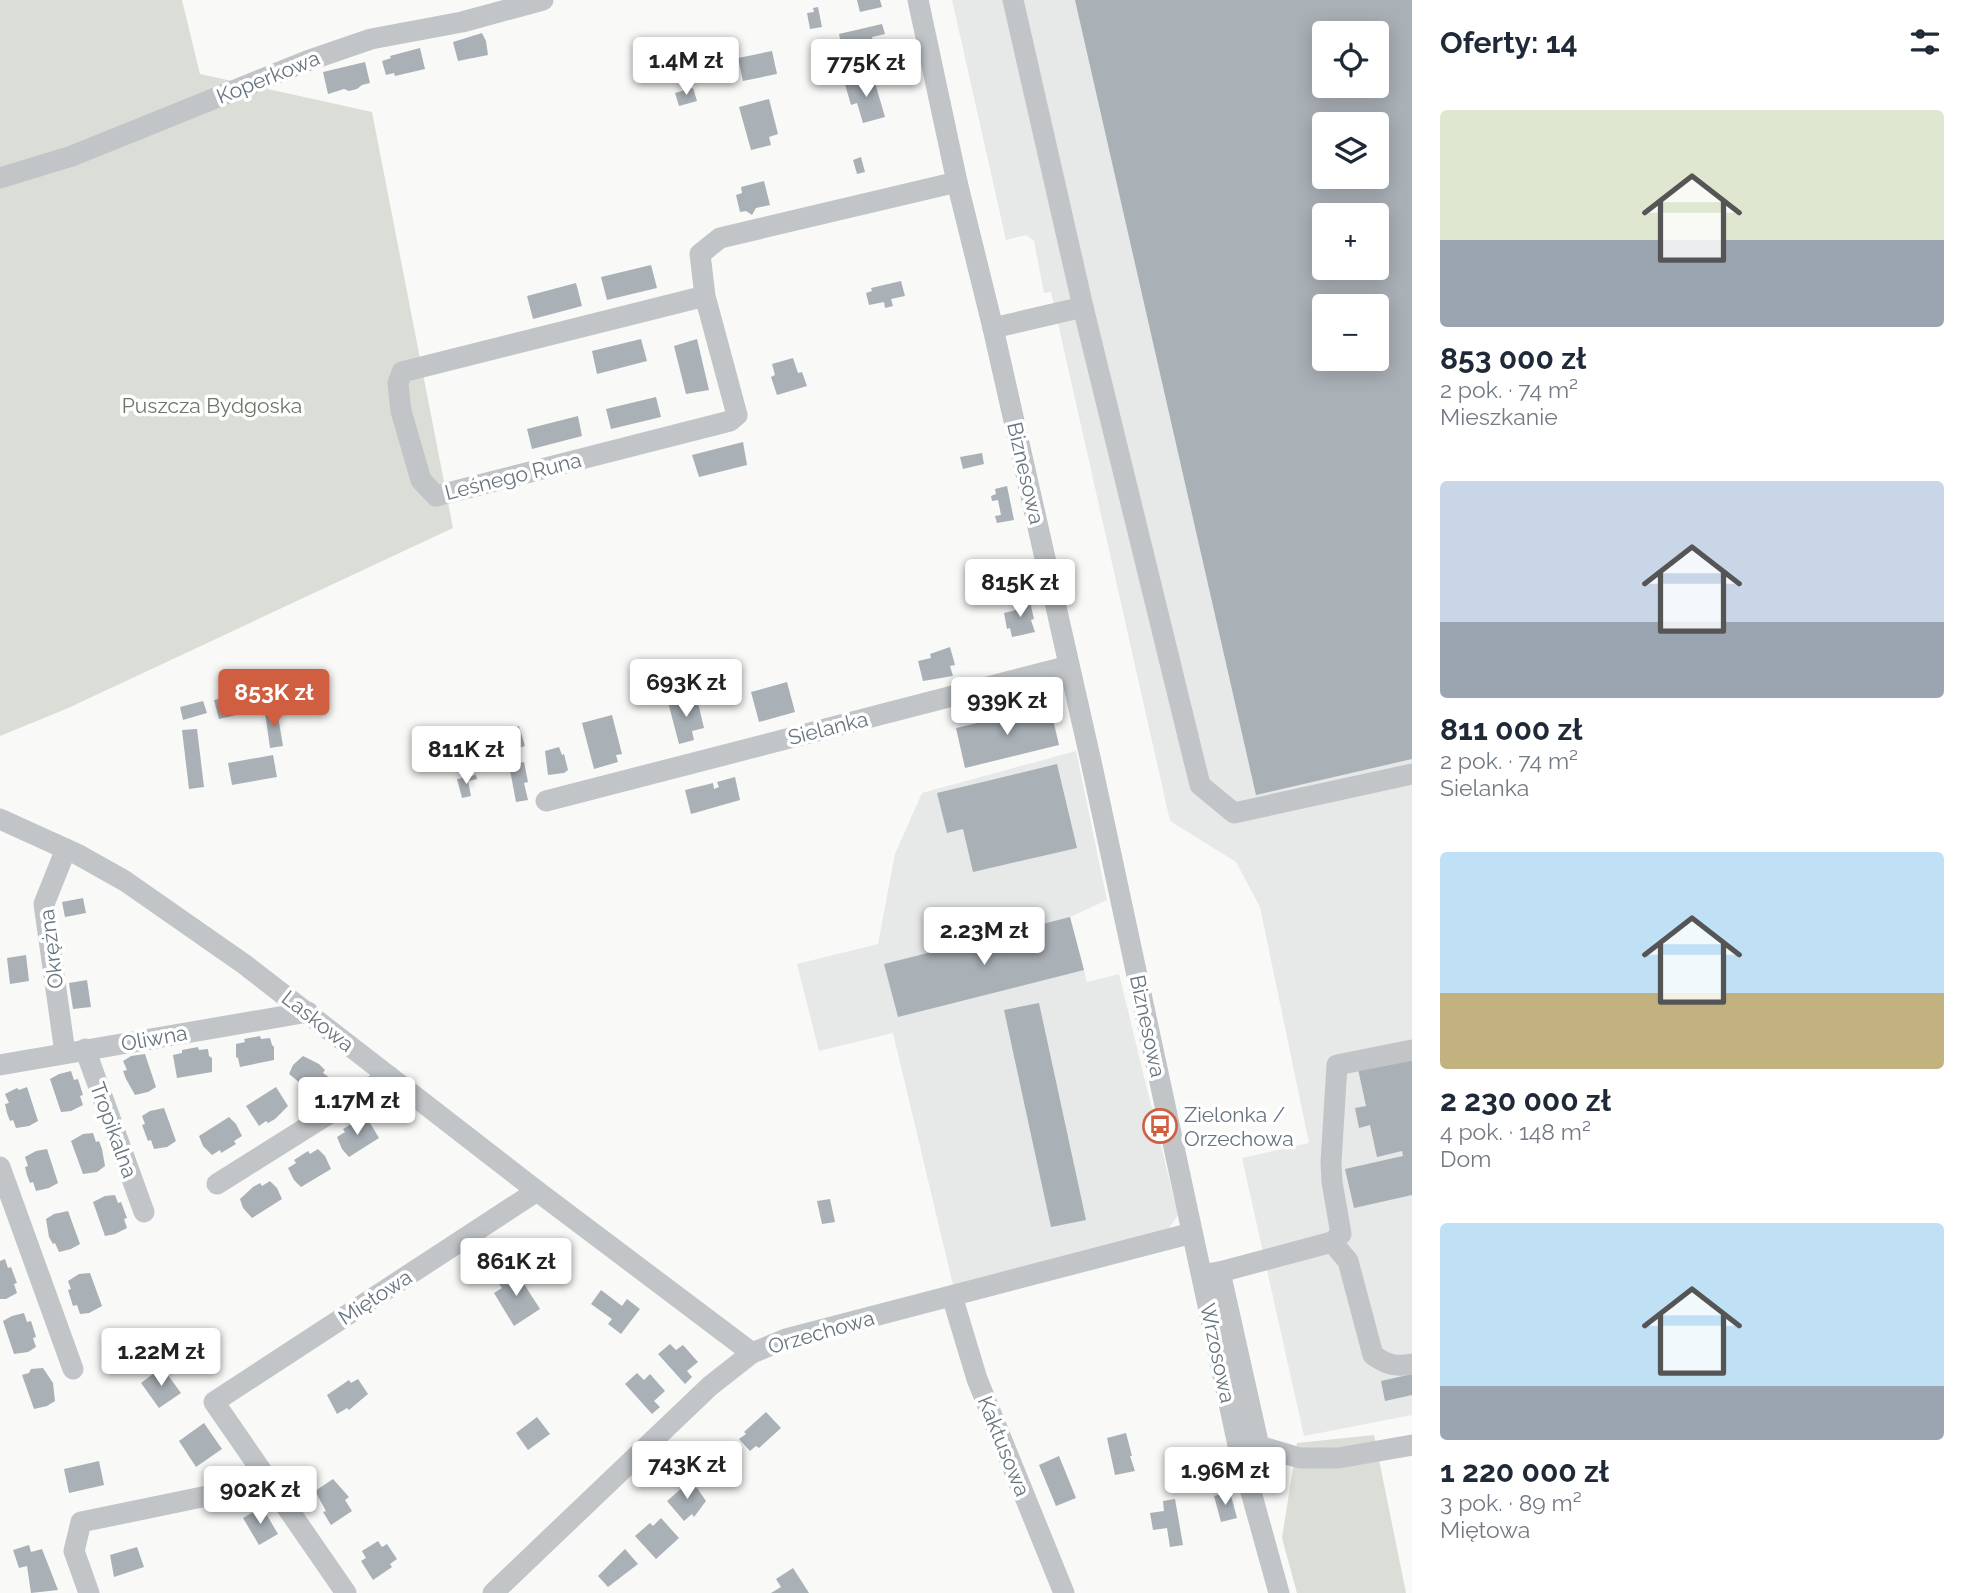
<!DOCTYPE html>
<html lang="pl">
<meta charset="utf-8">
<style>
:root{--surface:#fff;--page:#f2f2f3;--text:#1f2937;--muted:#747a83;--accent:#d05f41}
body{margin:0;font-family:Raleway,sans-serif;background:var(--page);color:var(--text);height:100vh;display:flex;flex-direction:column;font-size:26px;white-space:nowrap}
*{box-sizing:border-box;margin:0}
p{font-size:23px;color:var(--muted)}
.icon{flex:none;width:38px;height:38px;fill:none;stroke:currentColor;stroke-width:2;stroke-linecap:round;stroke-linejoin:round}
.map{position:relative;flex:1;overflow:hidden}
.side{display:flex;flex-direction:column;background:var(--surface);width:560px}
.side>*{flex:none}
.fabs{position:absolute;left:1312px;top:21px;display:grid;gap:14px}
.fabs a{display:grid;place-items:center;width:77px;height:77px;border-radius:7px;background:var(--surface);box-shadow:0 4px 18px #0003;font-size:35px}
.price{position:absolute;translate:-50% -60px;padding:0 16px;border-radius:7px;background:#fff;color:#222;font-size:23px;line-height:46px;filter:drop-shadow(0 2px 4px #0008)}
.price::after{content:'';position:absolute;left:50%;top:42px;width:21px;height:16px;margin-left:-10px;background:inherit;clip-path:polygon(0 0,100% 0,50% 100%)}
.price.selected{background:var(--accent);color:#fff}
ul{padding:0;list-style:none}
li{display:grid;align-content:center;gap:14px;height:371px;padding:0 28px}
li span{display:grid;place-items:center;height:217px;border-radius:7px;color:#555}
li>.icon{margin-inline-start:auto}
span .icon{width:126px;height:126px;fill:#fffc;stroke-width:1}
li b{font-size:30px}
h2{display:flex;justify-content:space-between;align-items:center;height:84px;padding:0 28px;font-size:30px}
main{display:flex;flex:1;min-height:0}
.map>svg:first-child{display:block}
.built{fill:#e7e8e8;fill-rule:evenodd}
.green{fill:#daded7}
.building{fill:#a9b0b6;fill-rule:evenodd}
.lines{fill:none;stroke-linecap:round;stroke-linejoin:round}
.minor{stroke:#c1c5c8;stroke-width:21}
.labels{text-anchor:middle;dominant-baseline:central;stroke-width:7;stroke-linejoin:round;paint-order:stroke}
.street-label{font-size:21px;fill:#67757f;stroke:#fff}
.park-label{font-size:21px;fill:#697866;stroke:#fff}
.poi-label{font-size:21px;fill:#67757f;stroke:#fff;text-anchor:start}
</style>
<main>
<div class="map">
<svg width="1412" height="1593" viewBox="0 0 1412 1593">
<rect width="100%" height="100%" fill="#f9f9f8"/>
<g class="built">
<path d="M952,0H1412V1415L1304,1436L1242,1158L1309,1143L1260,907L1236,862L1170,821L1051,292L1044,293L1034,241L1026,235L1006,240ZM1325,33H1377V86H1325ZM1325,124H1377V177H1325ZM1325,215H1377V268H1325ZM1325,306H1377V359H1325Z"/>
<path d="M1076,751L1107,900L1070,917L1087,982L1119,974L1178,1215L1166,1232L953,1285L893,1033L819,1051L797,964L878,944L895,854L922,793Z"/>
</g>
<g class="green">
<path d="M0,0H182L200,74L372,112L453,528L66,709L0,736Z"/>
<path d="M1374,1435L1406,1593H1297L1282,1538L1297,1443Z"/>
</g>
<g class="building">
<path d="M857,0H880L882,7L860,12Z"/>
<path d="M1075,0H1412V759L1256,795ZM1325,33H1377V86H1325ZM1325,124H1377V177H1325ZM1325,215H1377V268H1325ZM1325,306H1377V359H1325Z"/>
<path d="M818,7L822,27L810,29L807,13L814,12L813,8Z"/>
<path d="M882,24L885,34L872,37L876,53L852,58L849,46L842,48L839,34Z"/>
<path d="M482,33L486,41L488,55L458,61L453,42Z"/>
<path d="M420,48L425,69L395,76L394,73L386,75L382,61L391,58L390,56Z"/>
<path d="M772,51L777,74L743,81L738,58Z"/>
<path d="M365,62L370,83L362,85L357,89L349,91L344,89L328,94L323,72Z"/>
<path d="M873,76L885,117L863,123L857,103L851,105L845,84Z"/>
<path d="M693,88L697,101L679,106L675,93Z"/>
<path d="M769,99L778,134L769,137L771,145L751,150L739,107Z"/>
<path d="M861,157L865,172L857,174L853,160Z"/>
<path d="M764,181L770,205L756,208L752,215L746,211L740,212L736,195L742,193L741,187Z"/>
<path d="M651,265L657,288L607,300L601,277Z"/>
<path d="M901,281L905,296L891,299L893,306L885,308L884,302L869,305L866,293L872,291L871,288Z"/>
<path d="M576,283L582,306L533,319L527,296Z"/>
<path d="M641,339L647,361L597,374L592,351Z"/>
<path d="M697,339L709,390L686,394L674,346Z"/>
<path d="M793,358L798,373L802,372L807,386L777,395L771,377L775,375L772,364Z"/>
<path d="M656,397L661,417L611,429L606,409Z"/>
<path d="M578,416L582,436L532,449L527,429Z"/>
<path d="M743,442L747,465L699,477L692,455Z"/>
<path d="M982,453L984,464L963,469L960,457Z"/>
<path d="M1007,486L1014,520L997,523L995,516L1001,515L998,500L992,501L991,496L996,494L995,489Z"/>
<path d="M1029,598L1034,619L1031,620L1035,632L1012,637L1010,628L1007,629L1004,613L1016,610L1014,602Z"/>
<path d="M950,647L955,665L950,666L953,676L923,681L918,661L931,658L930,654Z"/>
<path d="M787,682L795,712L759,722L751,692Z"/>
<path d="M244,693L248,712L219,719L214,700Z"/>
<path d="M688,697L690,705L698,703L704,728L692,731L694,740L679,744L668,702Z"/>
<path d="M203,701L207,713L183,720L180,707Z"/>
<path d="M1050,706L1059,745L965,768L956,728Z"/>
<path d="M277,710L283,746L270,748L265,712Z"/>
<path d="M612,715L622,754L616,755L618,762L594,769L582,723Z"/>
<path d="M519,726L525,746L513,750L505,730Z"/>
<path d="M197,729L204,787L189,789L182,730Z"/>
<path d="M478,741L482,759L475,761L476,766L461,769L455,747Z"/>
<path d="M559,747L562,755L564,754L568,770L564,773L548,775L545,751Z"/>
<path d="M273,755L277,777L232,785L228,763Z"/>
<path d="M524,762L528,782L524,783L528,800L516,802L509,765Z"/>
<path d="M1057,764L1077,848L973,872L963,829L947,833L937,793Z"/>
<path d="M476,775L477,779L468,781L471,796L462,798L457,779Z"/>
<path d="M735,777L740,800L691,814L685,790L713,783L714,789L719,787L717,782Z"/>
<path d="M83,898L86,913L65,917L62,902Z"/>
<path d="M1070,917L1084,970L898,1017L884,964Z"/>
<path d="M26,955L29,981L10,984L7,958Z"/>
<path d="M87,980L91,1007L73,1009L69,983Z"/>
<path d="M1039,1003L1086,1220L1051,1227L1004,1010Z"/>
<path d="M260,1036L261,1039L270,1038L272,1045L274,1047V1060L240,1067L238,1058L236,1057V1044L245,1042L244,1039Z"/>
<path d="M198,1047L199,1050L208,1049L209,1056L212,1058V1072L177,1078L173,1055L182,1053V1050Z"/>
<path d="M145,1054L156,1087L148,1092L135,1095L126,1079L123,1071L127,1070L123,1061L131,1056Z"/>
<path d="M303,1056L319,1064L325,1070L323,1073L330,1078L326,1087L316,1096L289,1074L293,1065Z"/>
<path d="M1412,1057V1195L1354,1208L1345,1169L1403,1156L1402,1151L1377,1157L1370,1125L1359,1128L1355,1108L1366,1106L1358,1069Z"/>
<path d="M71,1071L74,1080L78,1079L83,1095L80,1096L83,1105L71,1111L61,1112L50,1079L59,1074Z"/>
<path d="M27,1087L38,1121L29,1126L16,1128L13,1120L10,1121L7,1113L5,1104L9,1103L5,1094L17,1088L19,1090Z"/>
<path d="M276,1087L288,1106L275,1119L268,1123L266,1121L259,1126L246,1106Z"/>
<path d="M164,1108L176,1141L167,1147L154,1149L151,1140L148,1141L142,1125L145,1124L142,1116L150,1111Z"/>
<path d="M229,1117L236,1124L242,1136L234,1141L236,1144L221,1153L220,1150L212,1155L203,1146L199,1136Z"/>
<path d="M367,1118L379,1138L349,1157L342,1149L337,1137L345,1132L343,1129L350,1125Z"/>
<path d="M93,1133L96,1142L99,1141L102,1149L105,1166L97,1172L83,1174L71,1141L83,1134Z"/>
<path d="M47,1149L58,1183L49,1188L36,1191L33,1182L30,1183L27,1175L25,1167L28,1166L25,1157L36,1151Z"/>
<path d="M318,1149L325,1156L331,1169L301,1187L294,1180L288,1168L296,1163L294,1160L308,1151L310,1154Z"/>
<path d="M270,1181L277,1188L282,1199L252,1218L243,1208L240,1199L253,1187L260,1183L262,1186Z"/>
<path d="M115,1195L118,1203L121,1202L127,1218L124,1219L127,1228L115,1234L105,1236L93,1202L105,1196Z"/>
<path d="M830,1199L835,1222L822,1224L817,1201Z"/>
<path d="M68,1211L80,1244L71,1249L59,1252L55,1243L53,1244L49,1237L46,1219L54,1214Z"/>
<path d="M5,1259L8,1268L11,1267L17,1283L14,1284L17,1293L6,1299H0V1261Z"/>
<path d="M515,1270L540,1309L514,1326L494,1293L502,1288L497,1281Z"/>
<path d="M90,1273L102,1306L89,1313L80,1314L77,1305L73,1306L68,1290L71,1289L68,1281L79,1274Z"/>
<path d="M601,1290L622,1306L627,1299L640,1309L621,1334L608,1324L612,1319L591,1304Z"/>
<path d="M24,1313L27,1322L31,1321L36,1337L33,1338L36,1347L28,1352L14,1354L3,1321L12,1316Z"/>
<path d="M670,1344L676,1350L683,1345L698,1362L687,1371L692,1377L685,1384L658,1354Z"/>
<path d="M162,1367L181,1393L159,1408L141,1383Z"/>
<path d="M43,1368L53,1383L55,1401L47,1406L34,1409L22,1375L29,1373L31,1369Z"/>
<path d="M637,1373L644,1380L650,1374L665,1391L654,1401L660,1407L652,1414L625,1384Z"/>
<path d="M1412,1374V1395L1385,1401L1381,1381Z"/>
<path d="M358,1379L368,1394L349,1410L347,1408L337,1414L327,1395L349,1380L351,1383Z"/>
<path d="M766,1412L781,1428L759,1448L756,1446L750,1451L739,1439L746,1434L744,1432Z"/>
<path d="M537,1417L550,1434L528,1450L516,1433Z"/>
<path d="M204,1423L222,1449L196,1467L179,1441Z"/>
<path d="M1126,1433L1132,1456H1130L1135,1471L1115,1475L1107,1438Z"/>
<path d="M726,1452L741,1468L731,1481L728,1480L721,1486L704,1468Z"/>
<path d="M1059,1456L1076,1498L1056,1506L1039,1465Z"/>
<path d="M99,1461L104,1485L69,1493L64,1469Z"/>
<path d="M333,1479L349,1497L345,1500L352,1511L331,1525L323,1512L326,1511L315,1491Z"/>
<path d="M689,1482L697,1488L706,1501L694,1517L692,1514L684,1521L667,1501Z"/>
<path d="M1230,1492L1237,1518L1221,1522L1214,1496Z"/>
<path d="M1175,1499L1183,1545L1170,1547L1167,1528L1153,1530L1150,1513L1164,1511L1163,1501Z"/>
<path d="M262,1507L278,1534L259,1545L243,1518Z"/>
<path d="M661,1518L679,1538L656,1559L635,1536L650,1523L653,1526Z"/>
<path d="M378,1541L382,1547L387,1544L397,1559L390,1564L392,1567L373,1580L361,1561L366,1558L362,1551Z"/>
<path d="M29,1545L31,1552L42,1549L58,1590L31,1593L27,1566L19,1568L13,1550Z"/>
<path d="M137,1547L144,1567L114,1577L110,1555Z"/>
<path d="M625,1549L638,1564L608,1587L598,1576Z"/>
<path d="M793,1568L809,1593H771L781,1587L776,1579Z"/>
</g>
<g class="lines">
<g class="minor">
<path d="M918,0L957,182L993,328L1092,766L1238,1445L1279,1593"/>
<path d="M1013,0L1083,307L1200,785L1234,813L1412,774"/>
<path d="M0,178L72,156L307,61L371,39L462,22L543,0"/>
<path d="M705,296L737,415L730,421L436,496L421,480L401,411L398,383L402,372L705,296L700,254L720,238L957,182"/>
<path d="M993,328L1083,307"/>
<path d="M546,801L1069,666"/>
<path d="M0,819L77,854L125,881L244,964L537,1191L752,1353"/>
<path d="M85,1049L144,1212"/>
<path d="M65,1053L44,904L66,849"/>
<path d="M0,1065L308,1012"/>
<path d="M0,1167L73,1369"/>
<path d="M217,1184L389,1076"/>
<path d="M1332,1242L1348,1261L1373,1355C1387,1365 1396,1367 1412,1364"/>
<path d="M1220,1272L1332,1242L1341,1234L1332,1182L1331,1162L1337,1065L1412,1050"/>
<path d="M1207,1274L1220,1272L1259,1446L1300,1458H1338L1412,1445"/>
<path d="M952,1296L977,1379L1064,1593"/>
<path d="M89,1593L74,1551L81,1522L270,1483"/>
<path d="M346,1593L214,1402L537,1191"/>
<path d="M493,1593L710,1386L752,1353L786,1339L1192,1233"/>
</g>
</g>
<defs>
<g id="bus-ring" transform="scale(1.75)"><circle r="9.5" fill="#fff" stroke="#d05f41" stroke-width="1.5"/><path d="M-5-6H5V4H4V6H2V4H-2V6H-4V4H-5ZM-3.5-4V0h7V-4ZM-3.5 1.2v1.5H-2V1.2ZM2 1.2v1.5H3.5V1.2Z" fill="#d05f41"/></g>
</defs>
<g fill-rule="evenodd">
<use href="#bus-ring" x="1160" y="1126"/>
</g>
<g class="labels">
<g class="street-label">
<text transform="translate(268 77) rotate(-22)">Koperkowa</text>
<text transform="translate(1026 473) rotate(77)">Biznesowa</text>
<text transform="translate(513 476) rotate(-14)">Leśnego Runa</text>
<text transform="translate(828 728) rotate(-14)">Sielanka</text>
<text transform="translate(51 949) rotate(-97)">Okrężna</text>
<text transform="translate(318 1021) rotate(38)">Laskowa</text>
<text transform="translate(1148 1026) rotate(78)">Biznesowa</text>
<text transform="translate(154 1038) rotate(-10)">Oliwna</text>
<text transform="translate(114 1130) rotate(70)">Tropikalna</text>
<text transform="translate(375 1297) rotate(-33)">Miętowa</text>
<text transform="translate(821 1332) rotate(-16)">Orzechowa</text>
<text transform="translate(1218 1353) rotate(78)">Wrzosowa</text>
<text transform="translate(1004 1446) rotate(68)">Kaktusowa</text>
</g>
<g class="park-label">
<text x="212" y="405">Puszcza Bydgoska</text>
</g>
<g class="poi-label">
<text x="1184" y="1114">Zielonka /<tspan x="1184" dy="24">Orzechowa</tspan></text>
</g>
</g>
</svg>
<div class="fabs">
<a><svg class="icon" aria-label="locate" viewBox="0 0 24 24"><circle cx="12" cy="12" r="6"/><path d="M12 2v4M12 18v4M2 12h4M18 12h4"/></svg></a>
<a><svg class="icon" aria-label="layers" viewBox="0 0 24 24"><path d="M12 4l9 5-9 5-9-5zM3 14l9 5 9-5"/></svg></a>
<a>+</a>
<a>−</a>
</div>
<b class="price" style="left:686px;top:97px">1.4M zł</b>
<b class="price" style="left:866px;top:99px">775K zł</b>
<b class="price" style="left:1020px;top:619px">815K zł</b>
<b class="price" style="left:686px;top:719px">693K zł</b>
<b class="price selected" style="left:274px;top:729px">853K zł</b>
<b class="price" style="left:1007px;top:737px">939K zł</b>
<b class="price" style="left:466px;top:786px">811K zł</b>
<b class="price" style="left:984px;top:967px">2.23M zł</b>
<b class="price" style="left:357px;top:1137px">1.17M zł</b>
<b class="price" style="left:516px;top:1298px">861K zł</b>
<b class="price" style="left:161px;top:1388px">1.22M zł</b>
<b class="price" style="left:687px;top:1501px">743K zł</b>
<b class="price" style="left:1225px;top:1507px">1.96M zł</b>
<b class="price" style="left:260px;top:1526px">902K zł</b>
</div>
<section class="side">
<h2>Oferty: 14<svg class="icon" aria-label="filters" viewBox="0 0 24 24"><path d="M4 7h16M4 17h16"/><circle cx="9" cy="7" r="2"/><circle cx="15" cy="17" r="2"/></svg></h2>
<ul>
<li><span style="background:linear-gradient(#dfe7d0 60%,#9aa5b1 0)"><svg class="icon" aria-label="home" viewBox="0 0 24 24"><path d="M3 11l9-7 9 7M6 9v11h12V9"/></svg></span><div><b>853 000 zł</b><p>2 pok. · 74 m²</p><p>Mieszkanie</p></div></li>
<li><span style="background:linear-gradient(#c9d6e8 65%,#9aa5b1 0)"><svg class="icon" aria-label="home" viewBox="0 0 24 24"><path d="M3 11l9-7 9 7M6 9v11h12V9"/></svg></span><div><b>811 000 zł</b><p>2 pok. · 74 m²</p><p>Sielanka</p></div></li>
<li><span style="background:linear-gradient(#bfe0f5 65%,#c2b280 0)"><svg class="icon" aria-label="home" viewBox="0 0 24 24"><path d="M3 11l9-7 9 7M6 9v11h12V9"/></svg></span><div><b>2 230 000 zł</b><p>4 pok. · 148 m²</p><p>Dom</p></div></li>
<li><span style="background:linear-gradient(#bfe0f5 75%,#9aa5b1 0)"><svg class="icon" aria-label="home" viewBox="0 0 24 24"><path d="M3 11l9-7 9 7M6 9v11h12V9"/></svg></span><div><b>1 220 000 zł</b><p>3 pok. · 89 m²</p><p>Miętowa</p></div></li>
</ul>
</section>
</main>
